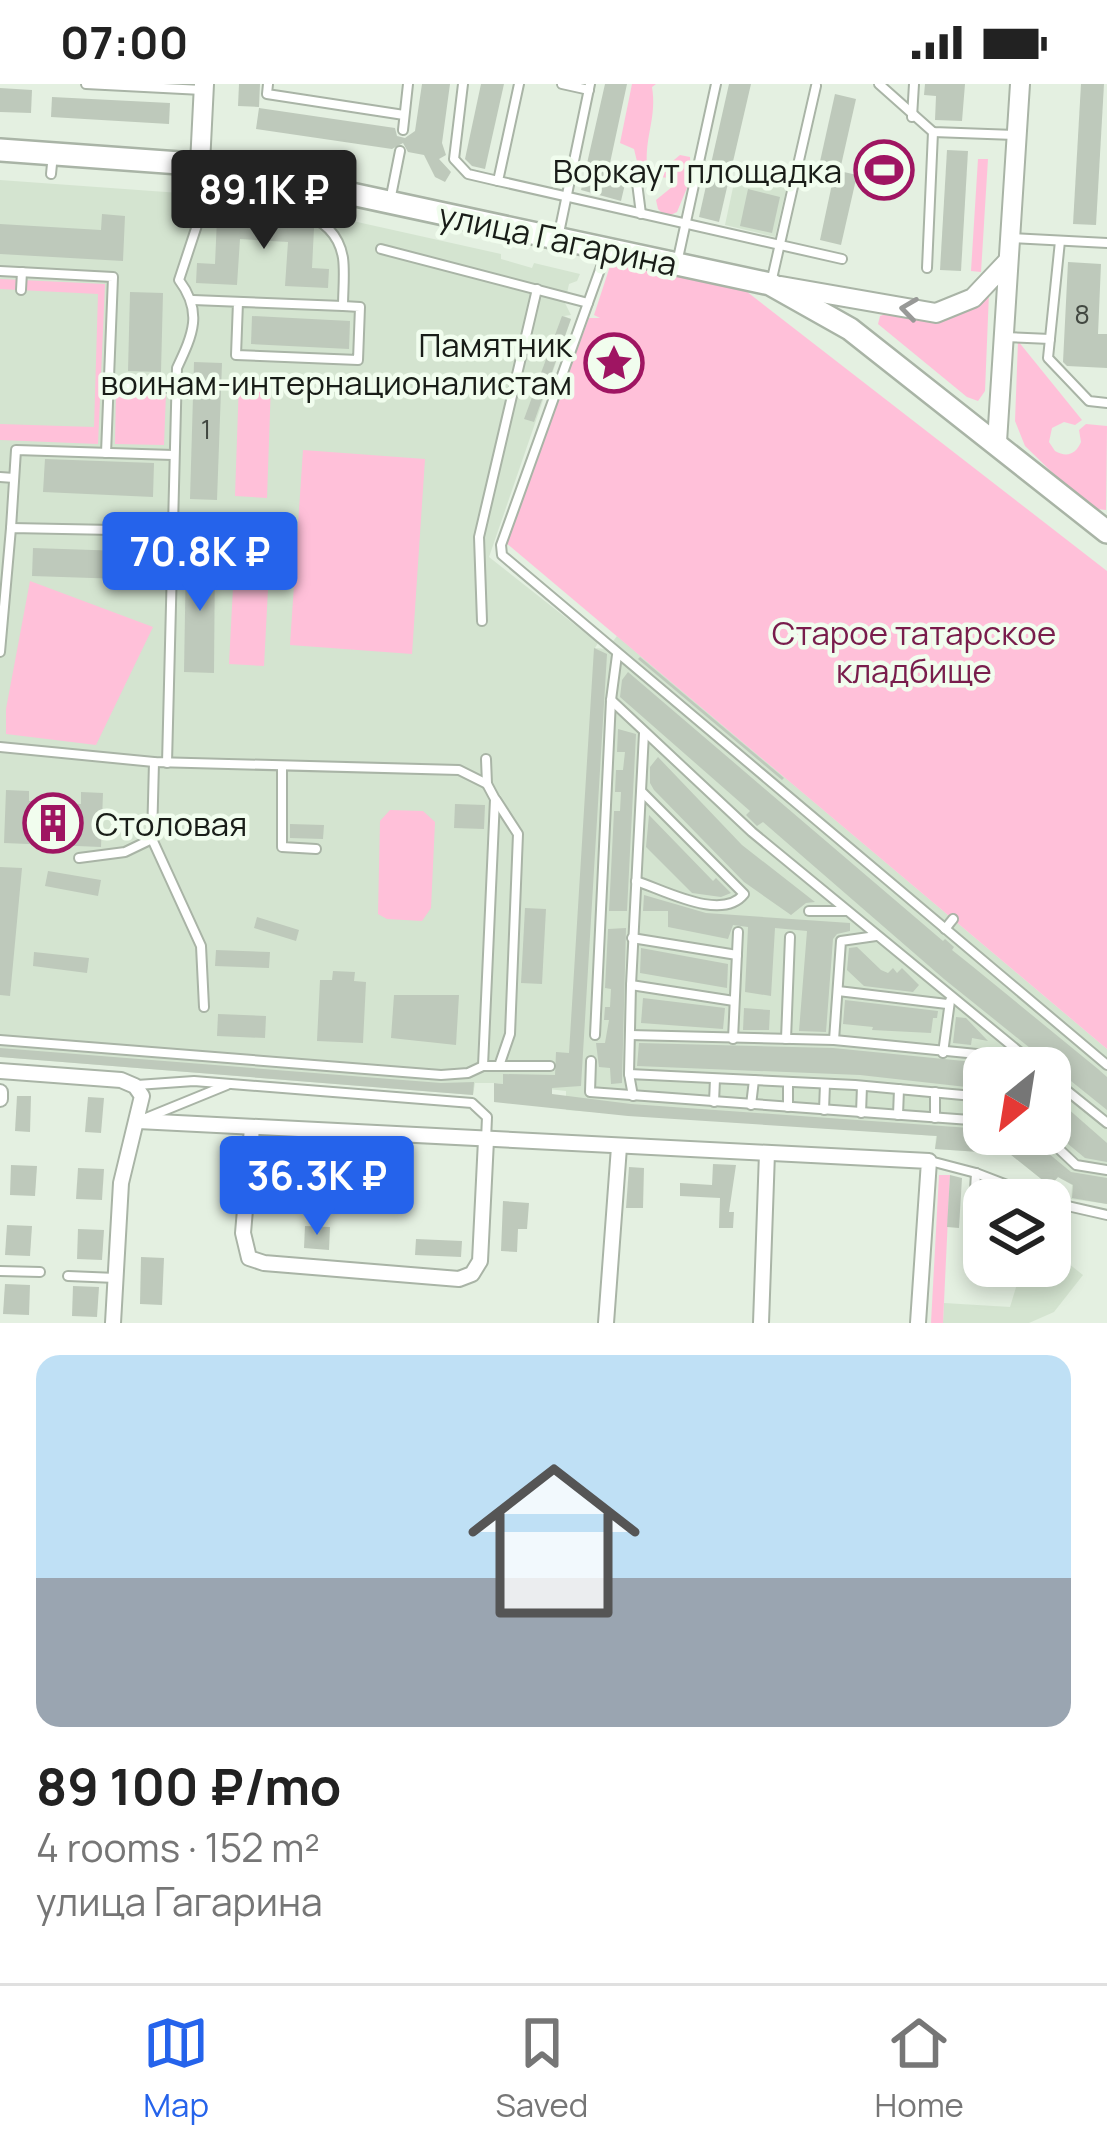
<!DOCTYPE html>
<meta charset="utf-8">
<style>
:root{--surface:#fff;--page:#f2f2f2;--text:#222;--muted:#767676;--line:#e0e0e0;--accent:#2563eb}
body{margin:0;font-family:Manrope,sans-serif;background:var(--page);color:var(--text);height:100vh;display:flex;flex-direction:column;font-size:45px;white-space:nowrap}
*{box-sizing:border-box;margin:0}
p{font-size:39px;color:var(--muted)}
.icon{flex:none;width:66px;height:66px;fill:none;stroke:currentColor;stroke-width:2;stroke-linecap:round;stroke-linejoin:round}
.map{position:relative;height:1239px;overflow:hidden}
.sheet{display:flex;flex-direction:column;background:var(--surface);flex:1}
.sheet>*{flex:none}
.needle{width:78px;rotate:210deg}
.fabs{position:absolute;left:963px;top:963px;display:grid;gap:24px}
.fabs a{display:grid;place-items:center;width:108px;height:108px;border-radius:24px;background:var(--surface);box-shadow:0 6px 18px #0003;font-size:60px}
.price{position:absolute;translate:-50% -102px;padding:0 27px;border-radius:12px;background:var(--accent);color:#fff;font-size:39px;line-height:78px;filter:drop-shadow(0 3px 6px #0008)}
.price::after{content:'';position:absolute;left:50%;top:72px;width:36px;height:27px;margin-left:-18px;background:inherit;clip-path:polygon(0 0,100% 0,50% 100%)}
.price.active{background:#222;color:#fff}
ul{padding:0;list-style:none}
li{display:grid;align-content:center;gap:24px;height:636px;padding:0 36px}
li span{display:grid;place-items:center;height:372px;border-radius:24px;color:#555}
li>.icon{margin-inline-start:auto}
span .icon{width:216px;height:216px;fill:#fffc;stroke-width:1}
li b{font-size:51px}
.status{display:flex;justify-content:space-between;align-items:center;height:84px;padding:0 60px;background:var(--surface);direction:ltr}
.status svg{height:33px;fill:currentColor}
.tabs{display:flex;justify-content:space-around;align-items:center;height:168px;border-top:3px solid var(--line);background:var(--surface);font-size:33px;color:var(--muted)}
.tabs a{display:grid;justify-items:center;gap:6px}
.tabs .active{color:var(--accent)}
.map>svg:first-child{display:block}
.built{fill:#d4e4d0;fill-rule:evenodd}
.green{fill:#ffc0d9}
.building{fill:#bec9bb}
.lines{fill:none;stroke-linecap:round;stroke-linejoin:round}
.service-casing{stroke:#a9b4a6;stroke-width:12}
.minor-casing{stroke:#a9b4a6;stroke-width:18}
.tertiary-casing{stroke:#a9b4a6;stroke-width:22}
.secondary-casing{stroke:#a9b4a6;stroke-width:26}
.service{stroke:#fff;stroke-width:8}
.minor{stroke:#fff;stroke-width:14}
.tertiary{stroke:#fff;stroke-width:18}
.secondary{stroke:#fff;stroke-width:21}
.oneway{stroke:#989997}
.labels{text-anchor:middle;dominant-baseline:central;stroke-width:9;stroke-linejoin:round;paint-order:stroke}
.number-label{font-size:27px;fill:#424841}
.poi-label{font-size:33px;fill:#191d18;stroke:#f1fdee;text-anchor:end}
.street-label{font-size:33px;fill:#191d18;stroke:#f1fdee}
.park-label{font-size:33px;fill:#791d4c;stroke:#f1fdee}
</style>
<div class="status"><b>07:00</b><svg viewBox="0 0 49 12"><path d="M0 12V9h3v3zM5 12V6h3v6zM10 12V3h3v9zM15 12V0h3v12zM26 1h20v11H26zM47 4h2v5h-2z"/></svg></div>
<div class="map">
<svg width="1107" height="1239" viewBox="0 0 1107 1239">
<rect width="100%" height="100%" fill="#e4f0e1"/>
<g class="built">
<path d="M738,80L789,93L775,153L725,141Z"/>
<path d="M0,96L249,114L501,170V175L532,184L534,179L580,190L577,197L569,200L565,219L571,231L564,232L571,235L489,473L598,559L595,564L607,565L617,552L1107,965V1120L1071,1115L1072,1101L1058,1093L1050,1102L1010,1070L935,1065L936,1052L566,1026V1007L494,999H475L473,1011L0,973ZM984,984H1050V1050H984Z"/>
<path d="M1050,1165L1083,1191L1054,1228L1029,1239H943L944,1219L1010,1223L1017,1200L1031,1182H1050Z"/>
</g>
<g class="green">
<path d="M632,0H656L652,3C657,33 645,52 647,80L663,85L680,71L690,73L691,94L677,128L666,133L658,125L656,116L672,103L668,94L640,90L634,65L620,59Z"/>
<path d="M978,75H988L981,188L971,187Z"/>
<path d="M611,179L746,207L1107,487V965L505,458L589,234H600L594,231Z"/>
<path d="M0,195L105,200L98,360L0,356V340L94,343L98,210L0,205Z"/>
<path d="M989,209L985,307L978,317L967,313L878,240L880,232C891,228 897,231 909,233C944,240 961,232 989,209Z"/>
<path d="M1018,257L1082,336L1075,341L1064,338L1052,344L1049,358L1055,367C1067,374 1076,370 1081,358L1079,346L1086,340L1107,342L1106,426L1089,424L1025,362L1015,337Z"/>
<path d="M239,297L271,299L267,414L235,412Z"/>
<path d="M116,308L166,309L164,361L115,360Z"/>
<path d="M303,366L425,375L412,570L290,561Z"/>
<path d="M235,465L270,467L264,582L229,580Z"/>
<path d="M30,497L153,543L96,661L6,650V625Z"/>
<path d="M390,726L423,727L435,738L431,824L422,837L387,835L378,830L380,737Z"/>
<path d="M939,1091H950L943,1239H931Z"/>
</g>
<g class="building">
<path d="M239,0H260L259,23L238,22Z"/>
<path d="M422,0H450L442,59L446,71L439,75L451,88L445,98L435,93L424,71L408,68L403,59L392,65L256,45L259,24L395,44L397,52L405,54L415,47Z"/>
<path d="M481,0H504L485,85L472,82L465,75Z"/>
<path d="M605,0H627L610,79L629,83L621,117L581,106Z"/>
<path d="M729,0H751L719,138L699,133Z"/>
<path d="M925,0H965L962,37L935,36L936,12L924,11Z"/>
<path d="M1081,0H1104L1096,141L1073,140Z"/>
<path d="M0,4L32,6L31,29L0,28Z"/>
<path d="M835,10L856,15L840,86L819,82Z"/>
<path d="M52,13L170,19L169,40L51,33Z"/>
<path d="M947,66L968,67L961,187L940,186Z"/>
<path d="M835,86L857,91L841,161L820,156Z"/>
<path d="M748,105L780,113L772,149L740,142Z"/>
<path d="M102,130L125,132L123,177L0,170V140L101,146Z"/>
<path d="M217,134L303,139L314,144L312,184L329,185L328,204L285,202L288,158L240,155L237,201L196,199L197,179L215,180Z"/>
<path d="M1068,178L1101,180L1098,250H1107V284L1067,282L1063,278Z"/>
<path d="M130,208L163,209L161,288L128,287Z"/>
<path d="M252,232L350,237L349,265L251,260Z"/>
<path d="M562,232L571,235L534,338L524,335Z"/>
<path d="M194,278L222,279L217,416L190,415Z"/>
<path d="M45,375L154,379L153,413L43,408Z"/>
<path d="M33,464L153,468L152,496L32,492Z"/>
<path d="M186,470H215L214,589L184,588Z"/>
<path d="M594,564L607,570L581,1002L552,1004V1010L631,1020L984,1045V1050H1025L1071,1088L1107,1094V1120L1072,1114L1073,1101L1058,1093L1050,1102L1010,1070L935,1065L937,1052L628,1032L494,1018V999L503,1000V990L555,991L556,968L569,969Z"/>
<path d="M640,573L784,694L782,696L638,575Z"/>
<path d="M628,588L943,857L945,855L954,863L952,866L972,882L1098,985L1107,993V1026L944,895L763,738L757,742L746,731L750,727L620,613L622,596Z"/>
<path d="M618,645L636,650L627,827H609L614,727H620L621,708H615L616,686H623L625,668H617Z"/>
<path d="M658,673L742,761L815,818L806,819L791,831L744,798L654,706L650,699V683Z"/>
<path d="M6,706L29,707V717L81,720V708L103,709L101,763L4,759Z"/>
<path d="M455,720L485,721L484,745L454,744Z"/>
<path d="M649,731L713,797L716,794L731,809L721,813L692,809L646,763Z"/>
<path d="M290,740L324,741L323,755L290,754Z"/>
<path d="M0,783L22,784L10,912L0,911Z"/>
<path d="M48,787L101,796L98,812L45,802Z"/>
<path d="M644,811L706,829L850,839V847L837,850L833,855L826,948L799,947L807,847L775,844L771,912L745,908L748,843L733,841L728,855L668,843V827H643Z"/>
<path d="M525,824L546,825L542,900L521,899Z"/>
<path d="M257,833L299,846L296,857L254,844Z"/>
<path d="M626,844L622,999L611,1000L610,984L599,983L596,959H605L609,936H604L605,923H610L611,905L605,904L608,845Z"/>
<path d="M857,863L881,886L888,889L893,884L897,889L902,884L919,901L913,908L864,902L847,886L849,864Z"/>
<path d="M641,864L728,880L727,904L640,889Z"/>
<path d="M216,866L270,868L269,884L215,882Z"/>
<path d="M34,868L89,874L87,889L33,882Z"/>
<path d="M333,887L355,888L354,897L366,898L363,959L317,957L320,896H332Z"/>
<path d="M394,911H459L456,961L391,954Z"/>
<path d="M643,914L725,924L723,945L641,939Z"/>
<path d="M845,916L938,927L937,934H933L931,949L872,946L873,943L843,940Z"/>
<path d="M744,924L770,926L769,946H743Z"/>
<path d="M218,930L266,932L265,954L217,952Z"/>
<path d="M956,933L966,934L988,957L972,954L971,961L953,959Z"/>
<path d="M639,959L833,964L984,979V1005L860,991L637,982Z"/>
<path d="M0,964L441,999L474,998L473,1011L0,973Z"/>
<path d="M1050,1009L1107,1059V1078L1085,1074L1050,1045Z"/>
<path d="M17,1012H31L30,1048L15,1047Z"/>
<path d="M88,1013L104,1014L101,1049L85,1048Z"/>
<path d="M265,1056L286,1058L284,1083L263,1081Z"/>
<path d="M349,1060L394,1062L393,1081L348,1079Z"/>
<path d="M713,1080L736,1081L729,1128H734L733,1144H719L720,1114L680,1112V1099L712,1101Z"/>
<path d="M11,1081L37,1082L35,1112L10,1111Z"/>
<path d="M629,1083L644,1084L643,1124H626Z"/>
<path d="M78,1084L104,1085L102,1116L76,1115Z"/>
<path d="M950,1091L962,1094L959,1144L947,1143Z"/>
<path d="M503,1117L529,1119L527,1145H518L517,1168L501,1167Z"/>
<path d="M7,1141L32,1142L30,1172L5,1171Z"/>
<path d="M305,1142L330,1143L329,1166L304,1164Z"/>
<path d="M78,1145L104,1146L102,1176L77,1175Z"/>
<path d="M416,1155L462,1157L461,1173L415,1171Z"/>
<path d="M141,1173L164,1174L162,1221L140,1220Z"/>
<path d="M5,1200L30,1201L29,1231L3,1230Z"/>
<path d="M73,1202L99,1203L97,1233L72,1232Z"/>
</g>
<g class="lines">
<g class="service-casing">
<g id="service">
<path d="M86,0L202,6"/>
<path d="M268,0L267,10L404,31"/>
<path d="M463,0L454,75L468,90L498,97"/>
<path d="M519,0L498,97L842,175"/>
<path d="M562,0L589,6"/>
<path d="M879,0L933,48L1015,51"/>
<path d="M912,33L914,0"/>
<path d="M403,46L408,0"/>
<path d="M51,90L53,70"/>
<path d="M636,91L641,130"/>
<path d="M390,117L400,67"/>
<path d="M559,149L590,0"/>
<path d="M1011,154L1107,159"/>
<path d="M1060,157L1048,274L1089,317L1107,319"/>
<path d="M381,165L588,219"/>
<path d="M606,169L501,461L502,471L1107,981"/>
<path d="M677,179L716,0"/>
<path d="M927,184L933,48"/>
<path d="M0,187L113,193L106,369"/>
<path d="M771,199L816,2"/>
<path d="M21,206L22,188"/>
<path d="M193,216L343,222L360,223L358,276L236,271L238,218"/>
<path d="M1004,253L1050,255"/>
<path d="M109,303L176,304"/>
<path d="M0,393L14,394"/>
<path d="M11,444L16,366L173,371"/>
<path d="M482,537L479,453L537,205"/>
<path d="M0,568L11,444L275,449"/>
<path d="M611,616L752,748L1028,975"/>
<path d="M0,663L154,678L459,686L487,700"/>
<path d="M154,678L152,755L201,862L204,923"/>
<path d="M167,679L177,284C193,250 203,228 179,196L204,120C251,124 333,113 343,174C345,189 343,207 343,222"/>
<path d="M282,682V763L316,765"/>
<path d="M496,716L518,750L510,950L499,982"/>
<path d="M79,774L125,768L152,755"/>
<path d="M636,797C664,806 722,838 744,810L642,708"/>
<path d="M809,827H846"/>
<path d="M945,845L953,835"/>
<path d="M632,854L737,871"/>
<path d="M631,901L734,917"/>
<path d="M838,907L947,920"/>
<path d="M595,951L611,616L617,571"/>
<path d="M630,951L834,956L1028,975L1039,984"/>
<path d="M733,955L738,848"/>
<path d="M786,955L790,853"/>
<path d="M0,956L441,991L468,989L483,982L495,715L487,700L486,675"/>
<path d="M834,956L841,857L876,852"/>
<path d="M943,969L950,917"/>
<path d="M591,977L590,1008L984,1037"/>
<path d="M483,982H550"/>
<path d="M629,990L855,1001L984,1013"/>
<path d="M1050,993L1107,1039"/>
<path d="M137,1001L194,997L472,1019L487,1033L486,1056"/>
<path d="M633,1012L629,990L631,901L644,649"/>
<path d="M714,1018L715,995"/>
<path d="M751,1021L754,996"/>
<path d="M788,1023V998"/>
<path d="M824,1026L825,1000"/>
<path d="M861,1029L862,1002"/>
<path d="M898,1031L899,1005"/>
<path d="M146,1034L227,1001"/>
<path d="M935,1034V1008"/>
<path d="M1043,1050L1076,1081L1107,1086"/>
<path d="M930,1077L976,1089L1046,1116"/>
<path d="M1050,1118L1107,1131"/>
<path d="M973,1139L976,1089"/>
<path d="M0,1187L40,1188"/>
<path d="M68,1192L116,1194"/>
</g>
</g>
<g class="minor-casing">
<g id="minor">
<path d="M0,987L121,996L135,1002L142,1012L121,1099L113,1239"/>
<path d="M0,1015V1008"/>
<path d="M138,1037L929,1077L918,1239"/>
<path d="M252,1044L243,1149L249,1174L264,1179L459,1195L472,1190L480,1177L486,1056"/>
<path d="M606,1239L619,1063"/>
<path d="M761,1239L767,1069"/>
</g>
</g>
<g class="tertiary-casing">
<g id="tertiary">
<path d="M200,80L204,0"/>
<path d="M781,202L936,229L973,214L1007,178"/>
<path d="M997,358L1020,0"/>
</g>
</g>
<g class="secondary-casing">
<path id="secondary" d="M0,66L221,82L770,200L850,245L1107,448"/>
</g>
<use href="#service" class="service"/>
<use href="#minor" class="minor"/>
<use href="#tertiary" class="tertiary"/>
<use href="#secondary" class="secondary"/>
</g>
<defs><path id="oneway-chevron" d="M-2-3.5L2.5 0L-2 3.5" fill="none" stroke-width="1.6" stroke-linecap="round" stroke-linejoin="round" transform="scale(3)"/></defs>
<use class="oneway" href="#oneway-chevron" transform="translate(909 225) rotate(-172)"/>
<defs>
<g id="stadium-ring" transform="scale(3)"><circle r="9.5" fill="#f1fdee" stroke="#9f1562" stroke-width="1.5"/><path d="M0-5a6.5 5 0 1 0 0 10a6.5 5 0 1 0 0-10ZM-3.5-1.8h7v3.6h-7Z" fill="#9f1562"/></g>
<g id="sight-ring" transform="scale(3)"><circle r="9.5" fill="#f1fdee" stroke="#9f1562" stroke-width="1.5"/><path d="M0-6L1.8-2.2L6-1.7L2.9 1.2L3.7 5.4L0 3.3L-3.7 5.4L-2.9 1.2L-6-1.7L-1.8-2.2Z" fill="#9f1562"/></g>
<g id="building-ring" transform="scale(3)"><circle r="9.5" fill="#f1fdee" stroke="#9f1562" stroke-width="1.5"/><path d="M-4-6H4V6H1V3H-1V6H-4ZM-2.5-4.3h1.7v1.8h-1.7ZM.8-4.3h1.7v1.8H.8ZM-2.5-1h1.7V.8h-1.7ZM.8-1h1.7V.8H.8Z" fill="#9f1562"/></g>
</defs>
<g fill-rule="evenodd">
<use href="#stadium-ring" x="884" y="86"/>
<use href="#sight-ring" x="614" y="279"/>
<use href="#building-ring" x="53" y="739"/>
</g>
<g class="labels">
<g class="number-label">
<text x="1082" y="229">8</text>
<text x="206" y="344">1</text>
</g>
<g class="poi-label">
<text x="842" y="86">Воркаут площадка</text>
<text x="572" y="260">Памятник<tspan x="572" dy="38">воинам-интернационалистам</tspan></text>
<text x="95" y="739" text-anchor="start">Столовая</text>
</g>
<g class="street-label">
<text transform="translate(558 155) rotate(12)">улица Гагарина</text>
</g>
<g class="park-label">
<text x="914" y="548">Старое татарское<tspan x="914" dy="38">кладбище</tspan></text>
</g>
</g>
</svg>
<div class="fabs">
<a><svg class="needle" viewBox="-14 -14 28 28"><path d="M0-13l5 13h-10z" fill="#e53935"/><path d="M0 13l5-13h-10z" fill="#767676"/></svg></a>
<a><svg class="icon" aria-label="layers" viewBox="0 0 24 24"><path d="M12 4l9 5-9 5-9-5zM3 14l9 5 9-5"/></svg></a>
</div>
<b class="price active" style="left:264px;top:168px">89.1K ₽</b>
<b class="price" style="left:200px;top:530px">70.8K ₽</b>
<b class="price" style="left:317px;top:1154px">36.3K ₽</b>
</div>
<section class="sheet">
<ul>
<li><span style="background:linear-gradient(#bfe0f5 60%,#9aa5b1 0)"><svg class="icon" aria-label="home" viewBox="0 0 24 24"><path d="M3 11l9-7 9 7M6 9v11h12V9"/></svg></span><div><b>89 100 ₽/mo</b><p>4 rooms · 152 m²</p><p>улица Гагарина</p></div></li>
</ul>
</section>
<nav class="tabs">
<a class="active"><svg class="icon" aria-label="map" viewBox="0 0 24 24"><path d="M3 6l6-2 6 2 6-2v14l-6 2-6-2-6 2zM9 4v14M15 6v14"/></svg>Map</a>
<a><svg class="icon" aria-label="saved" viewBox="0 0 24 24"><path d="M7 4h10v16l-5-4-5 4z"/></svg>Saved</a>
<a><svg class="icon" aria-label="home" viewBox="0 0 24 24"><path d="M3 11l9-7 9 7M6 9v11h12V9"/></svg>Home</a>
</nav>
